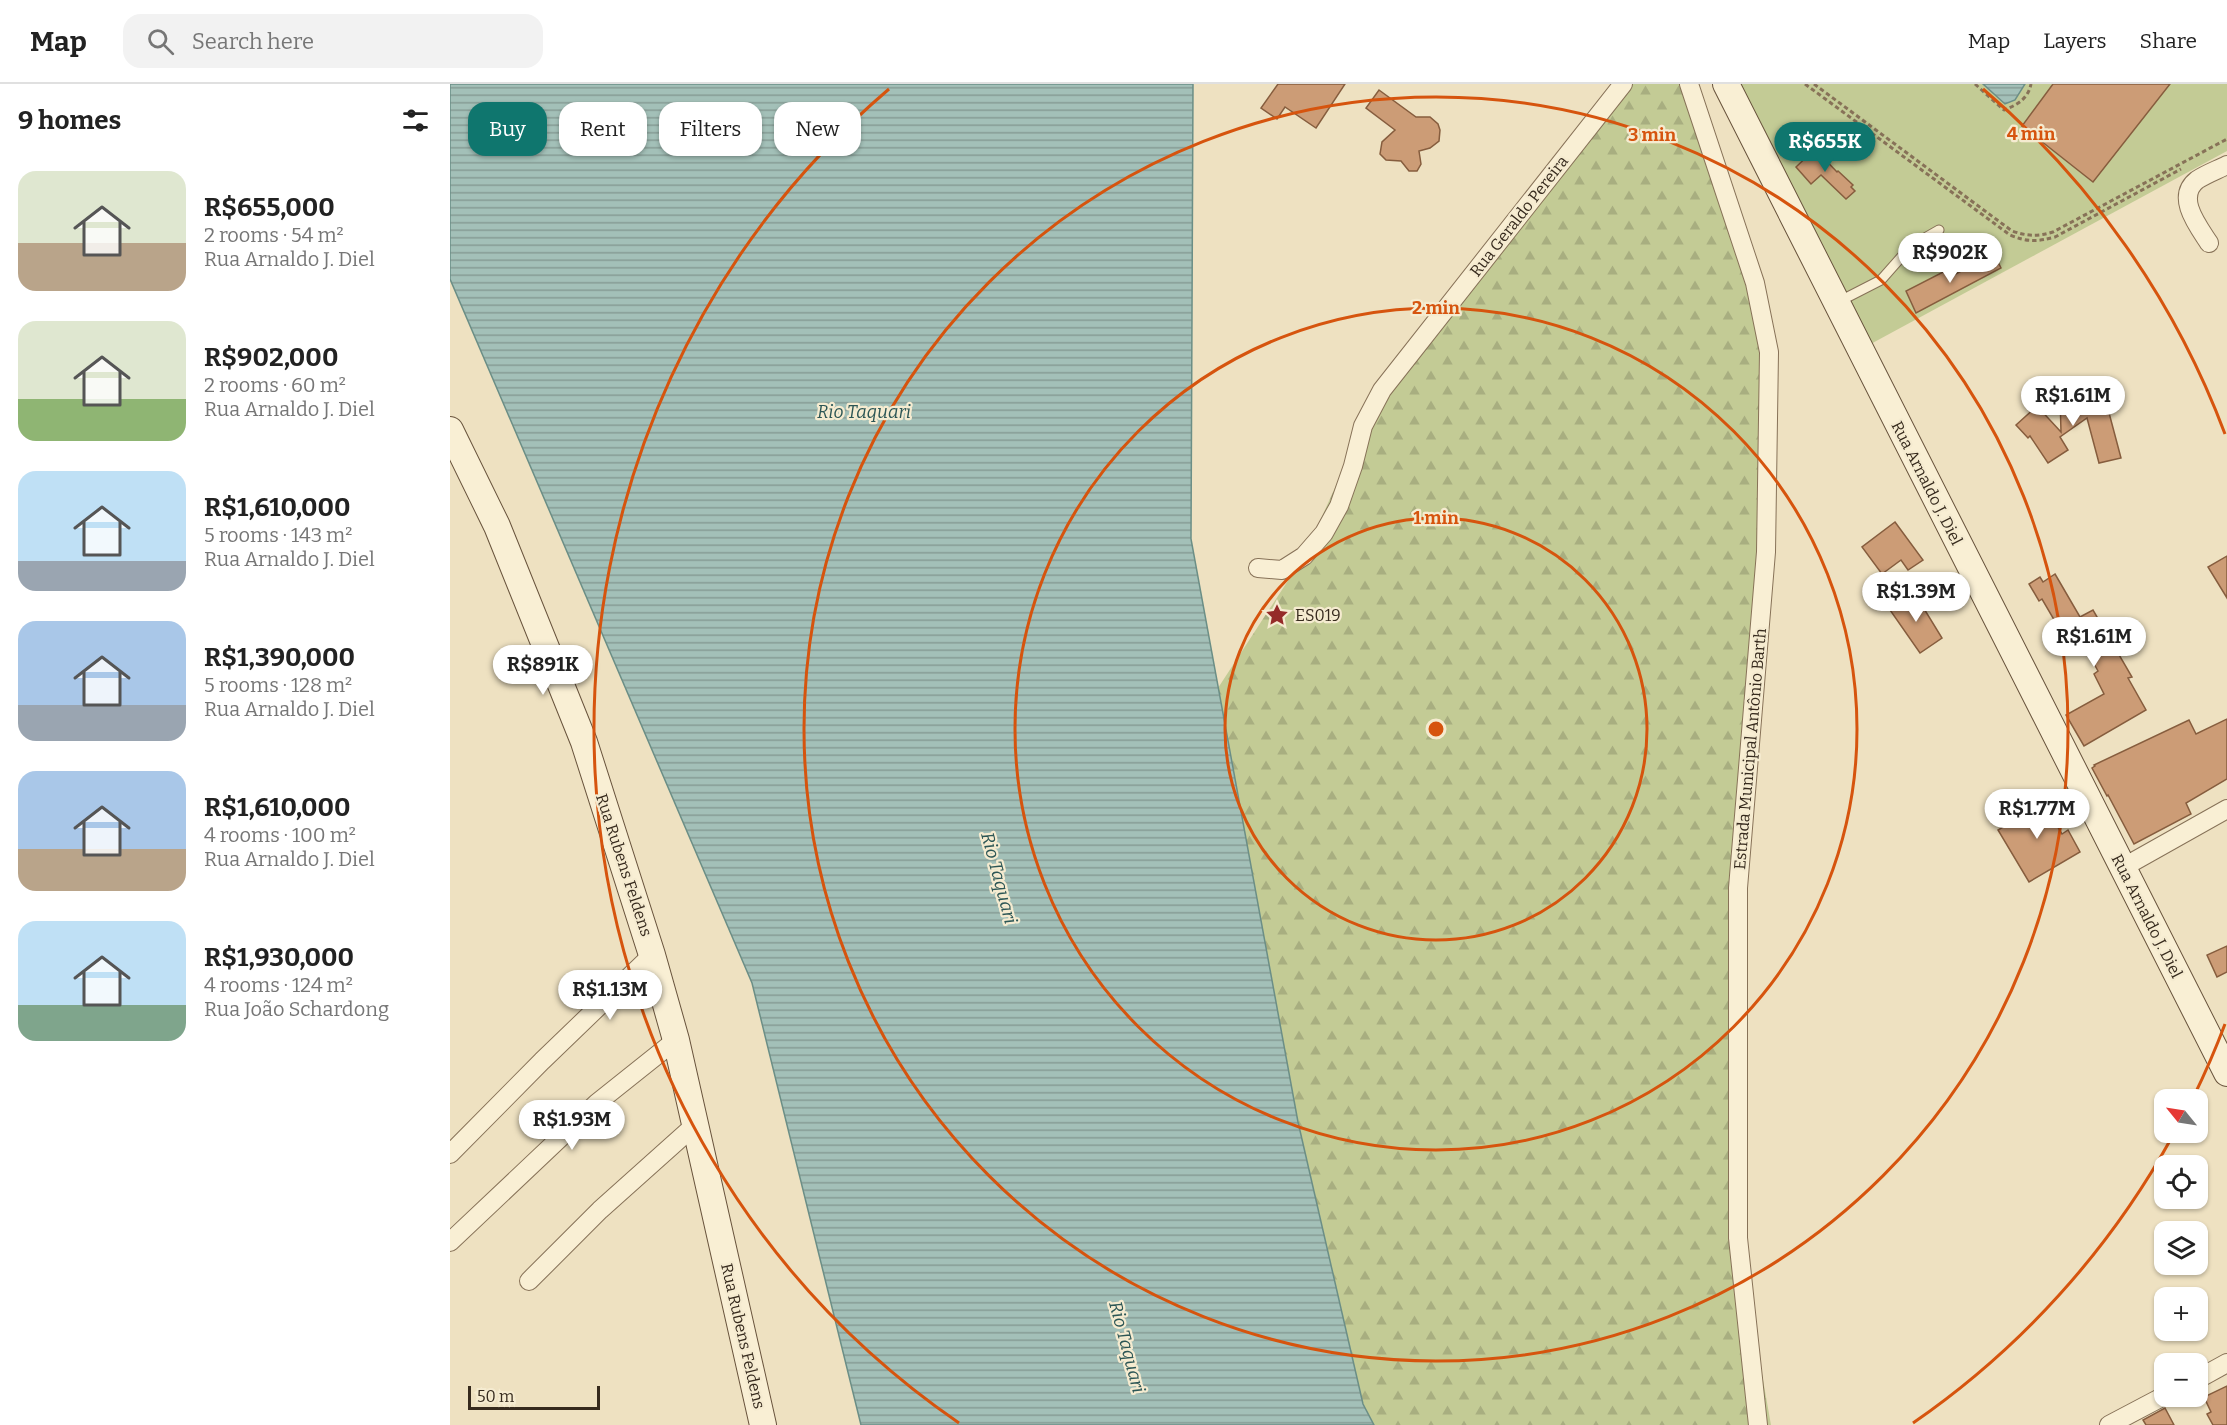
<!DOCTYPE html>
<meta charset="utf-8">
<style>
:root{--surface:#fff;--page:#f2f2f2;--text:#222;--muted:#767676;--line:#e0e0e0;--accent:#0f766e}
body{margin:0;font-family:Bitter,serif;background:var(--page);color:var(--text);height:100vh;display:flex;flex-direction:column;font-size:22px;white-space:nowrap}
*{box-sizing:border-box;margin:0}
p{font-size:20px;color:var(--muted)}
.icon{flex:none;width:33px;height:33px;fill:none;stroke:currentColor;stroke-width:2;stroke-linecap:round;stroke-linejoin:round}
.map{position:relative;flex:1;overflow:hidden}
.details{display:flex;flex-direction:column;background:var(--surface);width:450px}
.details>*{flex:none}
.banner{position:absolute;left:18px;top:18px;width:570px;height:54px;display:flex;gap:12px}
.needle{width:39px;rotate:300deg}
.buttons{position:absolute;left:1704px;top:1005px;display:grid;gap:12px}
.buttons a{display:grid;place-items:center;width:54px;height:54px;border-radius:12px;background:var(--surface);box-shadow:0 2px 4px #0004;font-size:30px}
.scale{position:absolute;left:18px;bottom:15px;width:132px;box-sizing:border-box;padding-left:6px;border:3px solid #362a1d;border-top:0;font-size:16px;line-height:21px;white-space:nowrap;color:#362a1d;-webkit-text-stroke:4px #f5ebd0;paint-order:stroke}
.price{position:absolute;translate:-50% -51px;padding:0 14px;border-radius:21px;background:#fff;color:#222;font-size:20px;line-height:39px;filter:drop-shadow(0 2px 3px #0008)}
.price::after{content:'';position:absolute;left:50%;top:36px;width:18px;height:14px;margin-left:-9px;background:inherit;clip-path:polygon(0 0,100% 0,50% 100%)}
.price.selected{background:var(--accent);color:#fff}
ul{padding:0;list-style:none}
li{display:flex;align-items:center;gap:18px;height:150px;padding:0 18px}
li span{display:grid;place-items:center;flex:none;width:168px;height:120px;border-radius:18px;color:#555}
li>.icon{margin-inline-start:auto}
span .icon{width:72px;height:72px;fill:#fffc;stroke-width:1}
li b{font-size:26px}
h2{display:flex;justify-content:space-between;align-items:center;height:72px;padding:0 18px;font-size:26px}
.pill{padding:0 21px;border-radius:18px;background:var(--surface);box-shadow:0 2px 4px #0004;font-size:21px;line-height:54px}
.pill.selected{background:var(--accent);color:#fff}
header{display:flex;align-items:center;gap:36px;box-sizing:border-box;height:84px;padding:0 30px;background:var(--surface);border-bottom:2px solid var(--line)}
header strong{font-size:28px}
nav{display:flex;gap:33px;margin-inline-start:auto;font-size:21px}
.search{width:420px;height:54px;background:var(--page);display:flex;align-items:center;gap:15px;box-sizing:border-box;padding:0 21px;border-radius:18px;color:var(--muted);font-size:22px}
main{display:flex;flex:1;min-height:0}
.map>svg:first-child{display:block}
.forest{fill:url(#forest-firs)}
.green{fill:#c3cb95}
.water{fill:url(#water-rules);stroke:#6b8e86;stroke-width:1.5}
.building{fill:#cc9c76;stroke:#865d3e;stroke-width:1.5}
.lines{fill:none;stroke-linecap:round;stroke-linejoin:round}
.lane-casing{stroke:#877258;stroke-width:11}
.street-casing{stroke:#877258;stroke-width:20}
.secondary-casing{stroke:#68533c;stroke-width:28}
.path{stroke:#877258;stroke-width:3;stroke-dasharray:4.5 3;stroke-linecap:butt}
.lane{stroke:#f9efd4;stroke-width:9}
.street{stroke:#f9efd4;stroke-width:18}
.secondary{stroke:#f9efd4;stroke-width:26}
.ring{fill:none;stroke:#d6540e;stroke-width:3}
.labels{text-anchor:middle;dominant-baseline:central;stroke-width:4.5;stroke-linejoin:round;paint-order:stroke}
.street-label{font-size:16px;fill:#362a1d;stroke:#f5ebd0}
.poi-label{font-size:16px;fill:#362a1d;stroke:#f5ebd0;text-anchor:start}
.water-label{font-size:18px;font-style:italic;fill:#2c5655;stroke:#f5ebd0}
.centre{fill:#d6540e;stroke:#f5ebd0;stroke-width:3}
.ring-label{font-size:18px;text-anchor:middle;font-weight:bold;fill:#d6540e;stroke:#f5ebd0;stroke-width:4.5;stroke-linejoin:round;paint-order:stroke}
</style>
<header>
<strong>Map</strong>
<div class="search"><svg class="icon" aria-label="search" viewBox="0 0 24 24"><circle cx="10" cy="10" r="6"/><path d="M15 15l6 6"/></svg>Search here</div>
<nav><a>Map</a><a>Layers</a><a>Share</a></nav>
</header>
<main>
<section class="details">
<h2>9 homes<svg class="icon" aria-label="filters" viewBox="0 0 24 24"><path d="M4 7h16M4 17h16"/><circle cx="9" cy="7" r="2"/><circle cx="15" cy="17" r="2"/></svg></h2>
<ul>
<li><span style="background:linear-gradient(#dfe7d0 60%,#b9a48a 0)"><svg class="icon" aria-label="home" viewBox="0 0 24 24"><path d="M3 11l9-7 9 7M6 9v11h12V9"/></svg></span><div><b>R$655,000</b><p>2 rooms · 54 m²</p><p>Rua Arnaldo J. Diel</p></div></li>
<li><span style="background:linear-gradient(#dfe7d0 65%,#8fb573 0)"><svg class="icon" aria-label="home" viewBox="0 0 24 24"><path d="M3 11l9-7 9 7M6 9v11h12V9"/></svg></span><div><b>R$902,000</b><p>2 rooms · 60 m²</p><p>Rua Arnaldo J. Diel</p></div></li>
<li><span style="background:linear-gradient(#bfe0f5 75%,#9aa5b1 0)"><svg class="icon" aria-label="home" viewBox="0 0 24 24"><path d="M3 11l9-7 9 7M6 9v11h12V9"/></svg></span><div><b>R$1,610,000</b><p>5 rooms · 143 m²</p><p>Rua Arnaldo J. Diel</p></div></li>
<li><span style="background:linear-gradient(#a9c7e8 70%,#9aa5b1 0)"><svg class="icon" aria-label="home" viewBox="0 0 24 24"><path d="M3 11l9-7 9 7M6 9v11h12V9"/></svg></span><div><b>R$1,390,000</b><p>5 rooms · 128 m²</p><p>Rua Arnaldo J. Diel</p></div></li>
<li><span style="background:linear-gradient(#a9c7e8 65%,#b9a48a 0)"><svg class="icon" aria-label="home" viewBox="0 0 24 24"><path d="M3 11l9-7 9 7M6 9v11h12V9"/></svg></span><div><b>R$1,610,000</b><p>4 rooms · 100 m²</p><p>Rua Arnaldo J. Diel</p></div></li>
<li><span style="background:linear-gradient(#bfe0f5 70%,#7fa58c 0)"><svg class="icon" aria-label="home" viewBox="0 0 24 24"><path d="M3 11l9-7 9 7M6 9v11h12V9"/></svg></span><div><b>R$1,930,000</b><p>4 rooms · 124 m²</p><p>Rua João Schardong</p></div></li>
</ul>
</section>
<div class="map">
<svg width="1777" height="1341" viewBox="0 0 1777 1341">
<defs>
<pattern id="forest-firs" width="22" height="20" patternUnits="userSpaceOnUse" patternTransform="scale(1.5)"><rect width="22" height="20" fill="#c3cb95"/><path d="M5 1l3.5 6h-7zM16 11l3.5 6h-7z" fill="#a8ae80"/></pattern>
<pattern id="water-rules" width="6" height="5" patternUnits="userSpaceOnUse" patternTransform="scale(1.5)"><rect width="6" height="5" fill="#a3c0b8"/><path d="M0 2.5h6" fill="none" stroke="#869c95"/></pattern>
</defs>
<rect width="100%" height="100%" fill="#eee1c1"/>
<path class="forest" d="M1173,0H1237L1319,268L1288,804V1154L1321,1341H924L913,1320L848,1038L768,604L854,472L913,342Z"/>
<path class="green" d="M1284,0H1777V67L1417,262Z"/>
<g class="water">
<path d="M0,0H743L741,455L848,1038L913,1320L924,1341H411L302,899L0,195Z"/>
<path d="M1533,0H1575L1565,16L1555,20Z"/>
</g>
<g class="building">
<path d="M828,0H895L866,44L835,23L827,35L811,24Z"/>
<path d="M1603,0H1720L1643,98L1572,42Z"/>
<path d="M929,6L966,33H980L988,40L990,46L989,57L980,64L969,67L971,80L967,87H959L951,77L936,76L930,70L932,58L945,46L916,24Z"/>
<path d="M1365,65L1387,88L1388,87L1403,101L1401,103L1405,107L1396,115L1371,91L1361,100L1346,83Z"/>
<path d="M1544,170L1551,184L1466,229L1456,207L1495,187L1498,194Z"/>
<path d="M1654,310L1655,326L1658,325L1671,374L1649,379L1637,334L1610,353L1618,366L1598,379L1580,352L1578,354L1566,341L1587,322L1611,348L1610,312Z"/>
<path d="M1445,438L1473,476L1458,486L1451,476L1432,490L1412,463Z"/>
<path d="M1777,472V514L1758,483Z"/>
<path d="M1605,490L1630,533L1643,526L1682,593L1678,594L1696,626L1634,662L1616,631L1654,610L1644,590L1648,587L1638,569L1644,565L1628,536L1610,546L1592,515L1589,517L1579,500L1590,493L1593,498Z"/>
<path d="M1465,510L1492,554L1470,569L1440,526Z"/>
<path d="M1777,635V695L1736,719L1741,730L1684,760L1658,711L1657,712L1642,684L1645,682L1644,681L1739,636L1746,650Z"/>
<path d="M1582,708L1602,742L1606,740L1612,750L1618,746L1630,768L1579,798L1548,746L1575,730L1568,716Z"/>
<path d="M1777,862V888L1767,893L1757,871Z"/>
<path d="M1777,1302V1341H1763L1757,1330L1761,1328L1754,1313Z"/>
<path d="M1715,1324L1724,1341H1696L1693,1336Z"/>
</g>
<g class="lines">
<g class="lane-casing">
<path id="lane" d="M1388,218L1431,196L1461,162L1489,146"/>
</g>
<g class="street-casing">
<g id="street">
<path d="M1239,0L1305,199L1319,268L1316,468L1288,804V1154L1308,1341"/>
<path d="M1759,159C1748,142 1725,113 1747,96C1756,90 1767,86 1777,81"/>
<path d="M808,484L832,486L854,472L874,449L889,422L903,382L913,342L932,306L1173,0"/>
<path d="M1672,784L1777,725"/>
<path d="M0,1070L92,977L202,871"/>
<path d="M0,1158L147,1019L226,956"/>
<path d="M79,1197L150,1126L245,1041"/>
<path d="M1748,1295L1777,1279"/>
<path d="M1659,1341L1714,1312"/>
</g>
</g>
<g class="secondary-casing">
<g id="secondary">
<path d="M1276,0L1777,989"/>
<path d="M0,346L47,442L134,658L202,871L226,956L313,1341"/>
</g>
</g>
<g class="path">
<path d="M1355,0L1560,151C1577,158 1587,158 1605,153L1731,85"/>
<path d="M1364,0L1562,147C1577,152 1587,153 1603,148L1777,55"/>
<path d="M1525,0L1554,26C1567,21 1578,15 1581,0"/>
</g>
<use href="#lane" class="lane"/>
<use href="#street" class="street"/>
<use href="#secondary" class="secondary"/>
</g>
<g class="ring">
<circle cx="986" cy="645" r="211"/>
<circle cx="986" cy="645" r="421"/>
<circle cx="986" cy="645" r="632"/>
<path d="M1775 940A842 842 0 0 1 1743 1014M1722 1053A842 842 0 0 1 1463 1339M509 1339A842 842 0 0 1 439 5M1533 5A842 842 0 0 1 1775 350"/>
</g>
<defs>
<g id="sight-bare" transform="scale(1.8)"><path d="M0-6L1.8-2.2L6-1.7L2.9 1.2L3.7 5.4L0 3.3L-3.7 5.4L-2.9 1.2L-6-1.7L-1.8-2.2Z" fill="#952b29" stroke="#f5ebd0" stroke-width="2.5" paint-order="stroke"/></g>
</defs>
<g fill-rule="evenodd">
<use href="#sight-bare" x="827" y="531"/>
</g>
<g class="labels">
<g class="street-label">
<text transform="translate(1069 132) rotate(-52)">Rua Geraldo Pereira</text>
<text transform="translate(1477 399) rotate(63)">Rua Arnaldo J. Diel</text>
<text transform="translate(1300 665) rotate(-85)">Estrada Municipal Antônio Barth</text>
<text transform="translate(174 781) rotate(72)">Rua Rubens Feldens</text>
<text transform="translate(1697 832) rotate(63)">Rua Arnaldo J. Diel</text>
<text transform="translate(293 1252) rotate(77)">Rua Rubens Feldens</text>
</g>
<g class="poi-label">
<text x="845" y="531">ES019</text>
</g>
<g class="water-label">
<text x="414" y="328">Rio Taquari</text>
<text transform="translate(549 794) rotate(75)">Rio Taquari</text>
<text transform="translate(677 1263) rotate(75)">Rio Taquari</text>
</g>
</g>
<circle cx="986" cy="645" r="9" class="centre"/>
<g class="ring-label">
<text x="1581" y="56">4 min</text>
<text x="1202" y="57">3 min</text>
<text x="986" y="230">2 min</text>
<text x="986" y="440">1 min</text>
</g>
</svg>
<div class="buttons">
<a><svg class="needle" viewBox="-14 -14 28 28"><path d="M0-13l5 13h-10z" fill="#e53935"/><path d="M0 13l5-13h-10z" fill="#767676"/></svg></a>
<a><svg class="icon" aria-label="locate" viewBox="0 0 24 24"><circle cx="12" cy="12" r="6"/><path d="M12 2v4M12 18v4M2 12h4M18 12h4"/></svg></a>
<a><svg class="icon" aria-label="layers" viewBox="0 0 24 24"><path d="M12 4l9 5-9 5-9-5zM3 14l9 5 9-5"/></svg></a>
<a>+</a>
<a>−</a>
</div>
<div class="scale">50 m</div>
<b class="price selected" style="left:1375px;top:89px">R$655K</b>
<b class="price" style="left:1500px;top:200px">R$902K</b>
<b class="price" style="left:1623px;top:343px">R$1.61M</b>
<b class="price" style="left:1466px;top:539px">R$1.39M</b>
<b class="price" style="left:1644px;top:584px">R$1.61M</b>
<b class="price" style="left:93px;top:612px">R$891K</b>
<b class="price" style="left:1587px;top:756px">R$1.77M</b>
<b class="price" style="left:160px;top:937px">R$1.13M</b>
<b class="price" style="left:122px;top:1067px">R$1.93M</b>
<div class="banner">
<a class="pill selected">Buy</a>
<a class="pill">Rent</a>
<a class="pill">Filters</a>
<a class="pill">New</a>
</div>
</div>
</main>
